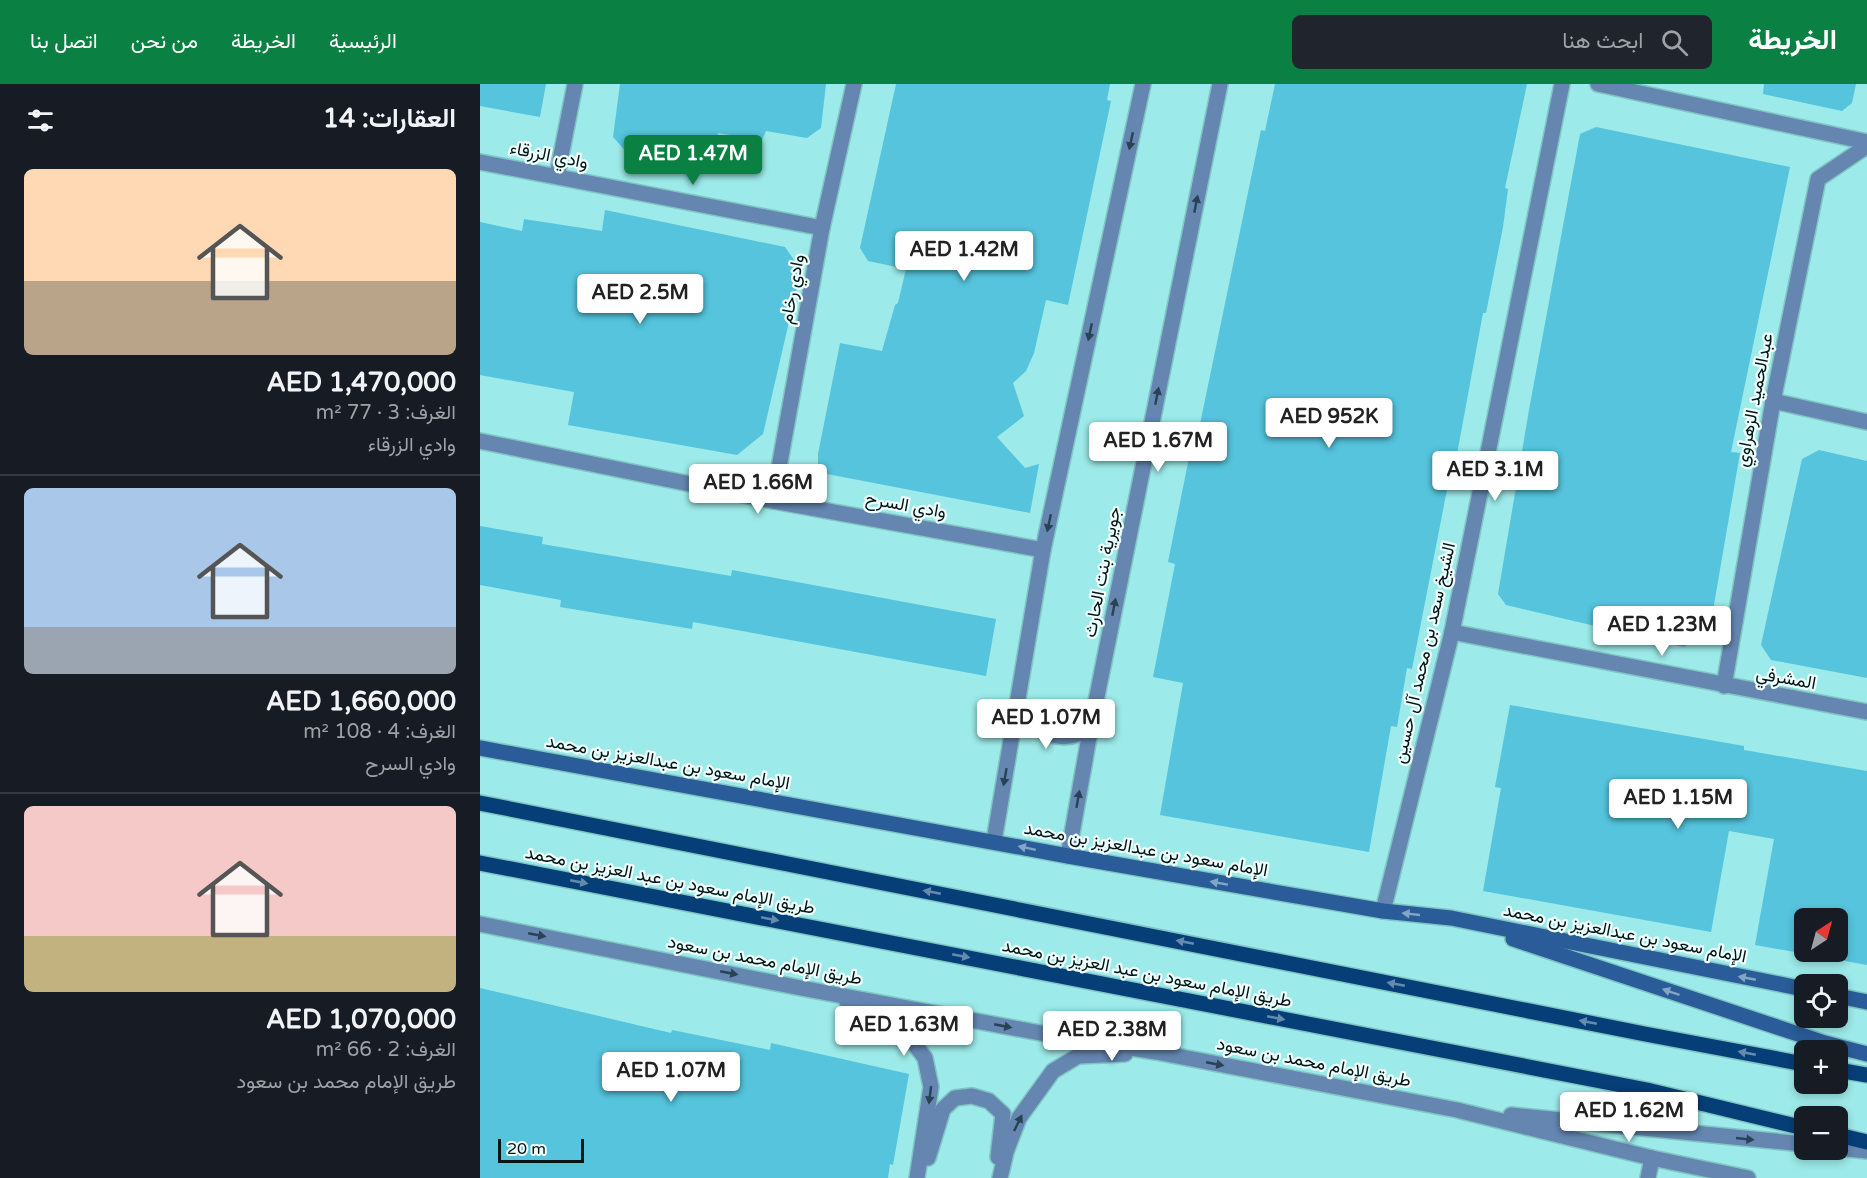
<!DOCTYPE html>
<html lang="ar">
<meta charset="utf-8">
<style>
:root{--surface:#171b24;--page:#20242c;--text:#f1f3f6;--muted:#9ea1a6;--line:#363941;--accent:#0b8043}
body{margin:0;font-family:"Varela Round",Vazirmatn,sans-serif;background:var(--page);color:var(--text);direction:rtl;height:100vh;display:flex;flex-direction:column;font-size:22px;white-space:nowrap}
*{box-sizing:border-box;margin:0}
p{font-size:20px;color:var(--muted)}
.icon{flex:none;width:33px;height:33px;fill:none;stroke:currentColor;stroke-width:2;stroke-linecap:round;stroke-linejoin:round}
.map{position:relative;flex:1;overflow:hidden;direction:ltr}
.details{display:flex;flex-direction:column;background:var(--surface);width:480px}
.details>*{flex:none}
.needle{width:39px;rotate:36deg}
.fabs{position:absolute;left:1314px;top:824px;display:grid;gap:12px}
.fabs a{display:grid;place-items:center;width:54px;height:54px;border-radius:9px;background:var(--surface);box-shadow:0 3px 9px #0003;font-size:30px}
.scale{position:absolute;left:18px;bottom:15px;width:86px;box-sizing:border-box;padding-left:6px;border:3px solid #001716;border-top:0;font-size:16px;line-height:21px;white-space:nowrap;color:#001716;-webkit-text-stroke:4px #f0fefe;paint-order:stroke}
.price{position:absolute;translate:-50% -51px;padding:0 14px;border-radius:6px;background:#fff;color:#222;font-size:20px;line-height:39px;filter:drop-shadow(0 2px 3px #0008)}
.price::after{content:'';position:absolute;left:50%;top:36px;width:18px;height:14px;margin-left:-9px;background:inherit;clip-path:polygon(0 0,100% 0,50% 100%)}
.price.selected{background:var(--accent);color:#fff}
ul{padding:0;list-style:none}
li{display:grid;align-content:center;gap:12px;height:318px;padding:0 24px}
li+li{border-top:2px solid var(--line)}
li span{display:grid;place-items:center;height:186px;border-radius:9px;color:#555}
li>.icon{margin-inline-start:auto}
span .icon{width:108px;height:108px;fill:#fffc;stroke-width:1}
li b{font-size:26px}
h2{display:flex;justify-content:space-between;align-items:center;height:72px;padding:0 24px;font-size:26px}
header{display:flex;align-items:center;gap:36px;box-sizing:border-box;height:84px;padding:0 30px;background:var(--accent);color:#fff}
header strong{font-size:28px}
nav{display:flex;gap:33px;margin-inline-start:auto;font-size:21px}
.search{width:420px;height:54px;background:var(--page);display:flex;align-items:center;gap:15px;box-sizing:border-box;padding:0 21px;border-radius:9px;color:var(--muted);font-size:22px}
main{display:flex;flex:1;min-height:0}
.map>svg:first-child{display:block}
.building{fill:#55c4dc;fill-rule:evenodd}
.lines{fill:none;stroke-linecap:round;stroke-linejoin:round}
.minor-casing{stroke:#80c4c3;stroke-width:18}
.tertiary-casing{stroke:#80c4c3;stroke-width:18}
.secondary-casing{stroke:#80c4c3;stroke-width:18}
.primary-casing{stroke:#80c4c3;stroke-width:18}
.minor{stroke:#6486b0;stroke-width:15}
.tertiary{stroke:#6486b0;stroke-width:15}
.secondary{stroke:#295c98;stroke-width:15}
.primary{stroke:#063e78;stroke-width:15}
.oneway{fill:#284354}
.oneway2{fill:#83a5c6}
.oneway3{fill:#648bae}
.labels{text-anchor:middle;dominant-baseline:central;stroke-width:4.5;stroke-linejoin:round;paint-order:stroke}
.street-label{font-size:18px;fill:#001716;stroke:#f0fefe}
</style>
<header>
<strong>الخريطة</strong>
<div class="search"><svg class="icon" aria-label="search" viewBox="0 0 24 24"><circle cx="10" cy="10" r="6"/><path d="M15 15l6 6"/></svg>ابحث هنا</div>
<nav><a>الرئيسية</a><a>الخريطة</a><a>من نحن</a><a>اتصل بنا</a></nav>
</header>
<main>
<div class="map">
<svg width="1387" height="1094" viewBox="0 0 1387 1094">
<rect width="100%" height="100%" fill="#9ceae9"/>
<g class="building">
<path d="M0,0H66L60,33L0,22Z"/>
<path d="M140,0H346L341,44L327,54L286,47L282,56L238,49L233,86L149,71L133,53Z"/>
<path d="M416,0H630L627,16L631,17L588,221L566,216L554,269L546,287L533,299L544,332L517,353L545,384L559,380L550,429L347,390L338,383V370L360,259L402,267L415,221L418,219L426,185L388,177L380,164Z"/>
<path d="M795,0H1047L1025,104L1028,105L1023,143L1006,229H1003L975,381L972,380L932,585L927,584L917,643L911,642L889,768L680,731L703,599L673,593L695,480L688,478L716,339L720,340L781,46L785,47Z"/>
<path d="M1284,0H1376L1372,19L1362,27L1283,10Z"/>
<path d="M1116,43L1310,83L1251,368L1260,369L1230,544L1204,563L1026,521L1018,510L1049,326L1100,50Z"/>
<path d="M125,126L305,163L321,186L283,350L257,371L88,341L94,308L0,291V138L42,147L44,135L122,147Z"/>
<path d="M1339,366L1387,377V594L1291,576L1281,561L1322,375Z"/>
<path d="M0,442L63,453L62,460L251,492L252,486L516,535L506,592L213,538L212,545L80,523L81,516L0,501Z"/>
<path d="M1030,621L1264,662V666L1387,687V881L1275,861L1294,755L1249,747L1231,848L1003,807L1021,704L1015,703ZM1324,834H1358V867H1324Z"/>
<path d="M0,904L191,949L192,946L290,966L291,959L429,990L413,1081L410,1080L408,1094H0Z"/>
</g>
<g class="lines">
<g class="minor-casing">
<g id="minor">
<path d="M1118,0L1387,58"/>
<path d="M0,78L342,144"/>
<path d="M77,92L95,0"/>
<path d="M1293,317L1387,338"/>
<path d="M0,357L293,417L563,466"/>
<path d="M293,417L342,144L374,0"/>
<path d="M972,548L1387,628"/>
<path d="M1244,602L1293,317L1338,95L1387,62"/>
<path d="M903,827L972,548L1082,0"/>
<path d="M1168,1094L1172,1074"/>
</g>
</g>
<g class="tertiary-casing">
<g id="tertiary">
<path d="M537,623C549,643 575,659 598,650C603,648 607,644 611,642"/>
<path d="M514,757L563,466L663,0"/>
<path d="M588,772L611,642L740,0"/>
<path d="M0,840L321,904L571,951L676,968L977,1026L1172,1074L1268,1094"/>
<path d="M367,918L378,922L427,950L445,974L451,1003L437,1094"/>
<path d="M1031,1031L1324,1060"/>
<path d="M1358,1064L1387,1067"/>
<path d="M448,1074L463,1025L475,1014L492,1012L509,1017L523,1030L518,1073"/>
<path d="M520,1094L526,1068L539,1034L573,987L598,972L645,970"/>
</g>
</g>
<g class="secondary-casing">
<g id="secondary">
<path d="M0,664L588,772L903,827L971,834L1324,905"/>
<path d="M1033,855L1345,959L1387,970"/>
<path d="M1358,912L1387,918"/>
</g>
</g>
<g class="primary-casing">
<g id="primary">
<path d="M0,719L1165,950L1324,980"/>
<path d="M0,779L1167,1006L1324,1044"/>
<path d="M1358,986L1387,991"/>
<path d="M1358,1051L1387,1058"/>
</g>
</g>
<use href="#minor" class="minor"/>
<use href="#tertiary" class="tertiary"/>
<use href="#secondary" class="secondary"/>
<use href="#primary" class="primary"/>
</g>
<defs><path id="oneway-solid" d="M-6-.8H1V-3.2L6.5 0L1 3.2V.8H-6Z" transform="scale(1.5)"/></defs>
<g class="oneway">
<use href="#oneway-solid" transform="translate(651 57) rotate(102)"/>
<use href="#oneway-solid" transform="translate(716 120) rotate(-79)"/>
<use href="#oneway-solid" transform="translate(610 248) rotate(102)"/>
<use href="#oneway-solid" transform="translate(677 312) rotate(-79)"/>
<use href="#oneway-solid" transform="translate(569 439) rotate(102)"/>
<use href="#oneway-solid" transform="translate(634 523) rotate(-79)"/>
<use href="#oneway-solid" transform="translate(525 693) rotate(100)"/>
<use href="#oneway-solid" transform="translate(598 715) rotate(-80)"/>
<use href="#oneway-solid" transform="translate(57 851) rotate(11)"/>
<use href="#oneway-solid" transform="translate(249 889) rotate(11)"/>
<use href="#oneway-solid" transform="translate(523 942) rotate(11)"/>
<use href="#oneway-solid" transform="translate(735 980) rotate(11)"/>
<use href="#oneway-solid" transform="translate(450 1011) rotate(97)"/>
<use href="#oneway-solid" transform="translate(538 1039) rotate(-64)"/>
<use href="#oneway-solid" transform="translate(1265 1055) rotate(6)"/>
</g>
<g class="oneway2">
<use href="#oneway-solid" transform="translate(547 764) rotate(-168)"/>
<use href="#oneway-solid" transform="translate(739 799) rotate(-170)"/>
<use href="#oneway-solid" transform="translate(931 830) rotate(-174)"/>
<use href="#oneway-solid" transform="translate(1267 894) rotate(-169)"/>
<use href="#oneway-solid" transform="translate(1191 908) rotate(-161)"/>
</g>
<g class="oneway3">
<use href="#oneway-solid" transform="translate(99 798) rotate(11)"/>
<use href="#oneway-solid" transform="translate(452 808) rotate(-169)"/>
<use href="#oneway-solid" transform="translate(290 835) rotate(11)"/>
<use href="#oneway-solid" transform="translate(705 858) rotate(-169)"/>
<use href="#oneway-solid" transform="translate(481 872) rotate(11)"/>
<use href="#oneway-solid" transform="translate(916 900) rotate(-169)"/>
<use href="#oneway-solid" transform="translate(796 934) rotate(11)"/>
<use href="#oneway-solid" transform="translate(1108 938) rotate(-169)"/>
<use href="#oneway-solid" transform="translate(1267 969) rotate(-169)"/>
</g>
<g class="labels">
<g class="street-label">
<text transform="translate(69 71) rotate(11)">وادي الزرقاء</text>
<text transform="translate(312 205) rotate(-80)">وادي رخام</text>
<text transform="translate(1274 316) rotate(-79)">عبدالحميد الزهراوي</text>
<text transform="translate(426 421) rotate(10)">وادي السرح</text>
<text transform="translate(622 488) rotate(-79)">جويرية بنت الحارث</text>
<text transform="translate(944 569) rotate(-77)">الشيخ سعد بن محمد آل حسين</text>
<text transform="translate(1306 594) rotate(10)">المشرفي</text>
<text transform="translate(188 678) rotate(10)">الإمام سعود بن عبدالعزيز بن محمد</text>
<text transform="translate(666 765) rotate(10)">الإمام سعود بن عبدالعزيز بن محمد</text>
<text transform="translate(190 796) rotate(11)">طريق الإمام سعود بن عبد العزيز بن محمد</text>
<text transform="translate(1145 849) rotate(11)">الإمام سعود بن عبدالعزيز بن محمد</text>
<text transform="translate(285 876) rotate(11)">طريق الإمام محمد بن سعود</text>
<text transform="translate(667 889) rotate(11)">طريق الإمام سعود بن عبد العزيز بن محمد</text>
<text transform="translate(834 978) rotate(11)">طريق الإمام محمد بن سعود</text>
</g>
</g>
</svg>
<div class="fabs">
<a><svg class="needle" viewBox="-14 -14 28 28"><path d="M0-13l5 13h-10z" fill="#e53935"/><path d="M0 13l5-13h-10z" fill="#9ea1a6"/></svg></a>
<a><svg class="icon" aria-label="locate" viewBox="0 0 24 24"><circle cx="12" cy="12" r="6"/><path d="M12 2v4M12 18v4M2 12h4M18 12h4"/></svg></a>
<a>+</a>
<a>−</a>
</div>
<div class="scale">20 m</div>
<b class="price selected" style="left:213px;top:102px">AED 1.47M</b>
<b class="price" style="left:484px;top:198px">AED 1.42M</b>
<b class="price" style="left:160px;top:241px">AED 2.5M</b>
<b class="price" style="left:849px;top:365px">AED 952K</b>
<b class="price" style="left:678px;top:389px">AED 1.67M</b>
<b class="price" style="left:1015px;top:418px">AED 3.1M</b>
<b class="price" style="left:278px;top:431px">AED 1.66M</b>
<b class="price" style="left:1182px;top:573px">AED 1.23M</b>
<b class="price" style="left:566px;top:666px">AED 1.07M</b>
<b class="price" style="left:1198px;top:746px">AED 1.15M</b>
<b class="price" style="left:424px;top:973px">AED 1.63M</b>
<b class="price" style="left:632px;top:978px">AED 2.38M</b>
<b class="price" style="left:191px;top:1019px">AED 1.07M</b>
<b class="price" style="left:1149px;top:1059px">AED 1.62M</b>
</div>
<section class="details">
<h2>العقارات: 14<svg class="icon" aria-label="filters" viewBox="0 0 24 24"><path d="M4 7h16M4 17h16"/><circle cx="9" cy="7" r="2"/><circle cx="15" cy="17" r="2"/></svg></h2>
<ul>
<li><span style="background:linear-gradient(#ffd9b3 60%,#b9a48a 0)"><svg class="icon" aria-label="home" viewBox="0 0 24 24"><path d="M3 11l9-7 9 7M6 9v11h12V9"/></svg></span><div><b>AED 1,470,000</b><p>الغرف: 3 · 77 m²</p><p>وادي الزرقاء</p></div></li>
<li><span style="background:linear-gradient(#a9c7e8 75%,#9aa5b1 0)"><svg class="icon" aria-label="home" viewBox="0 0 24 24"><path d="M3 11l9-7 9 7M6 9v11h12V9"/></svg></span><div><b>AED 1,660,000</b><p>الغرف: 4 · 108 m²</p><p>وادي السرح</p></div></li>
<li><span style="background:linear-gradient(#f6c9c9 70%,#c2b280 0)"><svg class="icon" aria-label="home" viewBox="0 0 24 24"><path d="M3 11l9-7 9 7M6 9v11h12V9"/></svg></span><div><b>AED 1,070,000</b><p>الغرف: 2 · 66 m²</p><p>طريق الإمام محمد بن سعود</p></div></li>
</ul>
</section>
</main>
